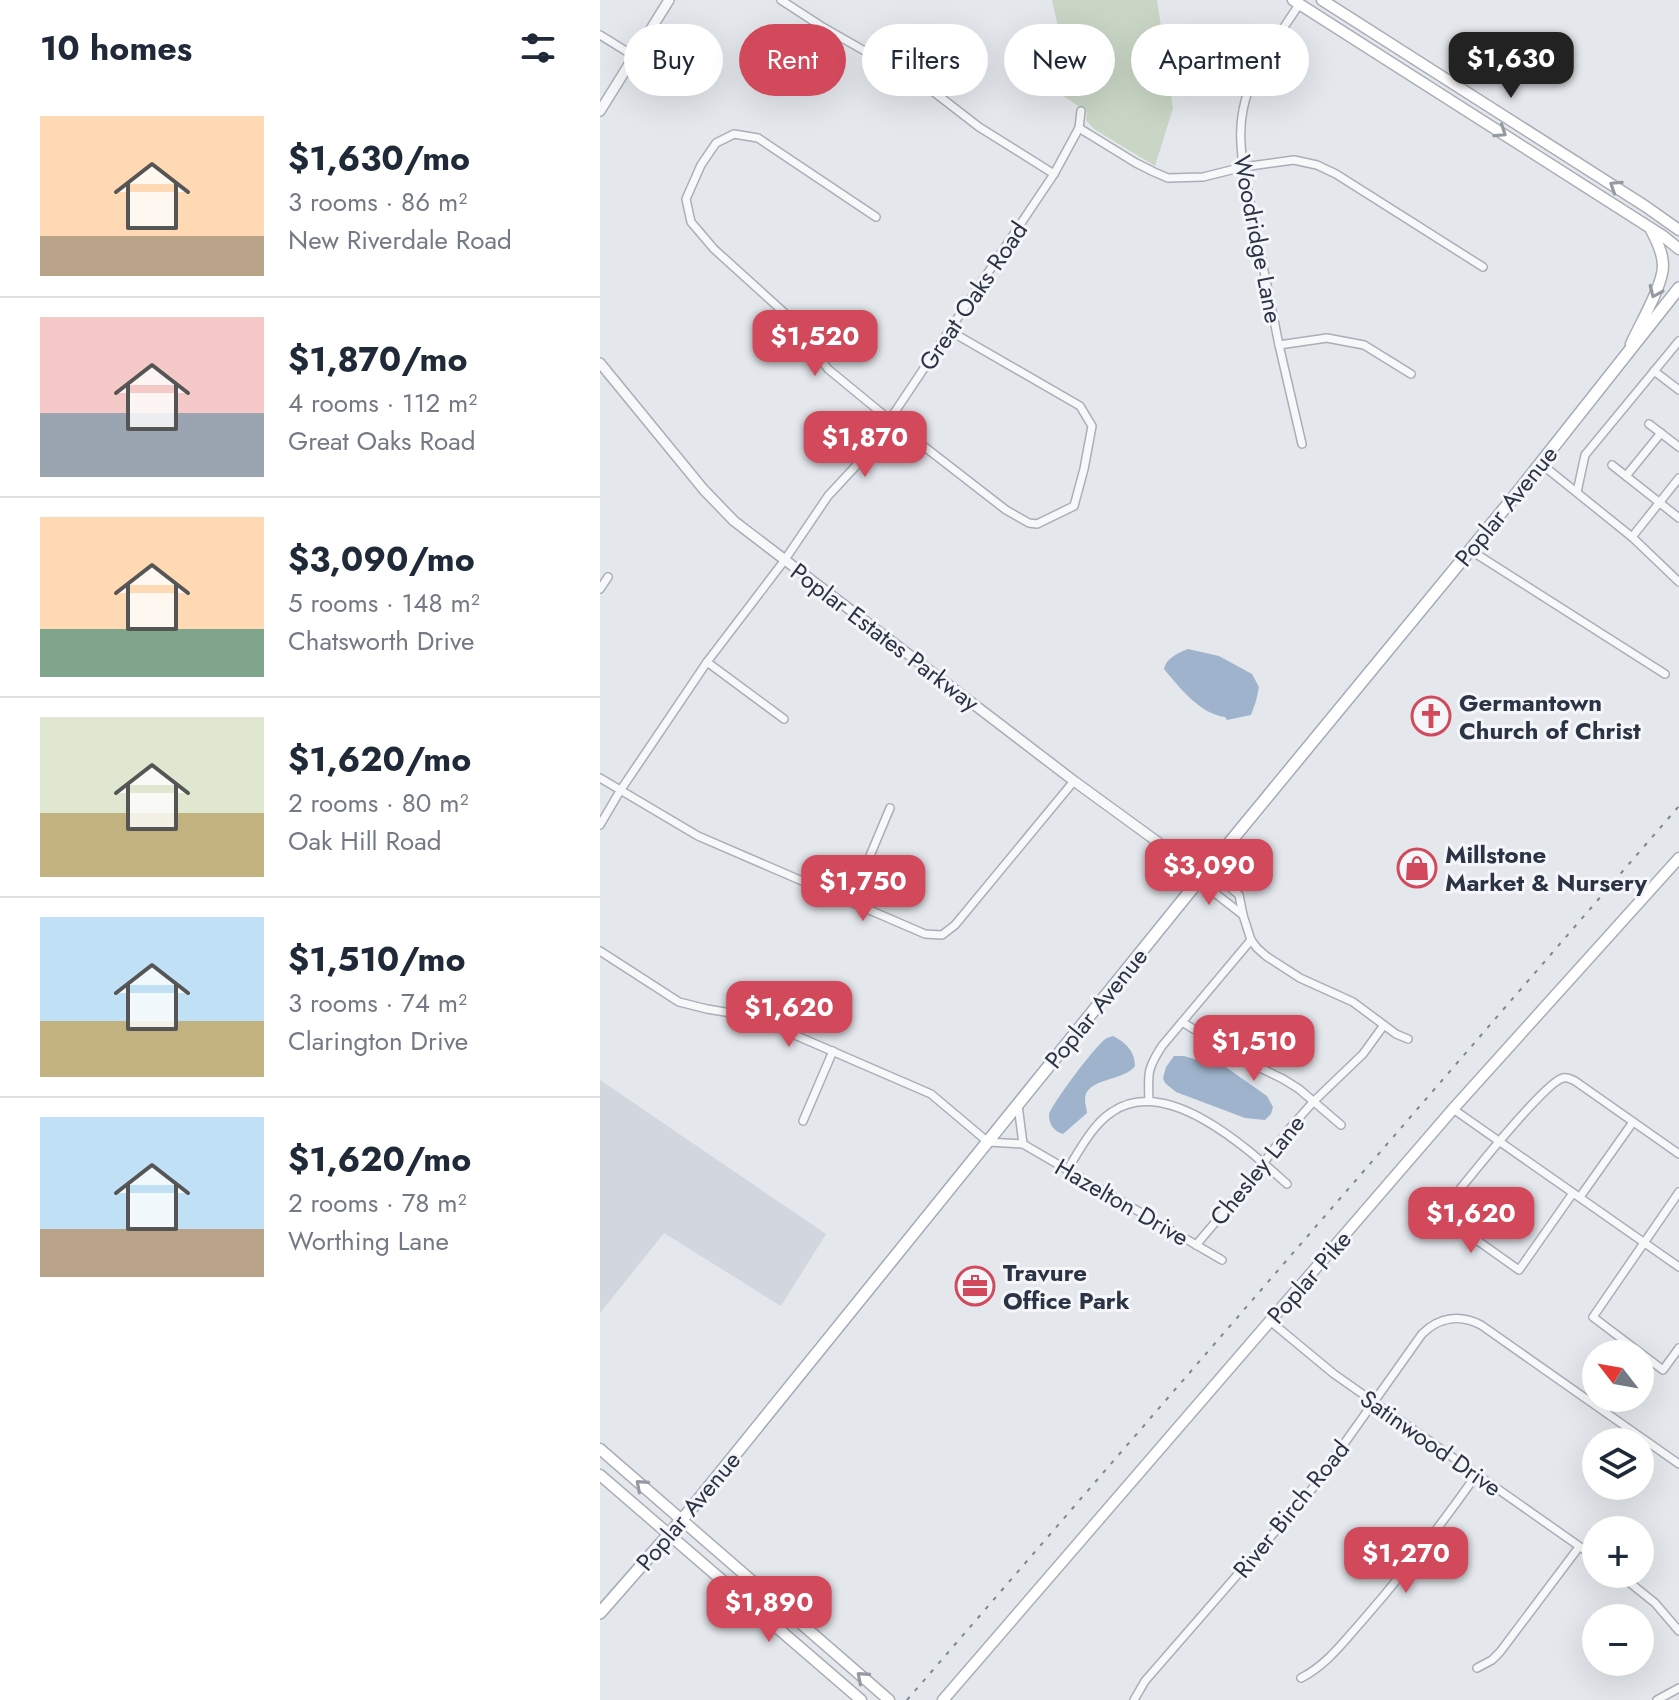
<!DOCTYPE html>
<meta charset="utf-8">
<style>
:root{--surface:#fff;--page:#f2f2f3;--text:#1f2937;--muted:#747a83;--line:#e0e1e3;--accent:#d1495b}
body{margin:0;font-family:Jost,sans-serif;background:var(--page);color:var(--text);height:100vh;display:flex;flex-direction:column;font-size:30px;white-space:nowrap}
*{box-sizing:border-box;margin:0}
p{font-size:26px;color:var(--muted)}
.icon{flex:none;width:44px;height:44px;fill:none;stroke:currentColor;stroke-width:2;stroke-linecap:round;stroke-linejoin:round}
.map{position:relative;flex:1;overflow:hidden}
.panel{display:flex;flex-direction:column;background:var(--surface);width:600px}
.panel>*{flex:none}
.guide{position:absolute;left:24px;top:24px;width:760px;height:72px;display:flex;gap:16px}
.needle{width:52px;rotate:301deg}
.tools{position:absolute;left:982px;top:1340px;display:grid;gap:16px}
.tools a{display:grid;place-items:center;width:72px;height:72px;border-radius:50%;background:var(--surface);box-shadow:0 8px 32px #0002;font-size:40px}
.price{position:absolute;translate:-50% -68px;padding:0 18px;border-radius:16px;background:var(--accent);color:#fff;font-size:26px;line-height:52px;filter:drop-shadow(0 2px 4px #0008)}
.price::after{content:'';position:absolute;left:50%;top:48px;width:24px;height:18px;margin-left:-12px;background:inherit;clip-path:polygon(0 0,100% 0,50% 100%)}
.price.active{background:#222;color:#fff}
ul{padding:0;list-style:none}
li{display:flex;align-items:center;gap:24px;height:200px;padding:0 40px}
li+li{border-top:2px solid var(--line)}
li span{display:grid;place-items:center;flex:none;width:224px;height:160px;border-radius:0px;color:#555}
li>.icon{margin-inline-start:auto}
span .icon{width:96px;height:96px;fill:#fffc;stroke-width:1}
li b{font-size:34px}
h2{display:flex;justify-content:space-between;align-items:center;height:96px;padding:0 40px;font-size:34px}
.chip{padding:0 28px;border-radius:36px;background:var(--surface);box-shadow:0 8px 32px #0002;font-size:28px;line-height:72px}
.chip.active{background:var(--accent);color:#fff}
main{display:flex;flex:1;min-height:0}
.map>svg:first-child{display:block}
.built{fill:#d2d6de}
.green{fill:#c9d6c5}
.water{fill:#9fb4cc}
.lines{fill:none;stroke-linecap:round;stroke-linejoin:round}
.minor-casing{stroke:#a9aeb7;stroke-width:10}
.tertiary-casing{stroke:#a9aeb7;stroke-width:12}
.secondary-casing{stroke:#a9aeb7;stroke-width:13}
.primary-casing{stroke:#a3abb8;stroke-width:14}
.minor{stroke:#f7f8fa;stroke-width:7}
.tertiary{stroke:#f7f8fa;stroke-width:9}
.secondary{stroke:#fff;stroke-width:10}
.primary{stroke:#fff;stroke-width:11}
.rail{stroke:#7d8696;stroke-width:2;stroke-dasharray:4 8;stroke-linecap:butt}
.oneway{stroke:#959aa2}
.labels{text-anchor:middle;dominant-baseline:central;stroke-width:6;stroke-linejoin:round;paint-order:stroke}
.street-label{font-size:24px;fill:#2b3445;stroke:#f4f6f9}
.poi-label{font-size:24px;font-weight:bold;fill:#2b3445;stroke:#f4f6f9;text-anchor:start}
</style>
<main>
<section class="panel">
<h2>10 homes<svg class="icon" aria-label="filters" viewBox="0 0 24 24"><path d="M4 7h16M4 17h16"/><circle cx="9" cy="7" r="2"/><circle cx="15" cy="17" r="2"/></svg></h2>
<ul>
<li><span style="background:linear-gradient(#ffd9b3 75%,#b9a48a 0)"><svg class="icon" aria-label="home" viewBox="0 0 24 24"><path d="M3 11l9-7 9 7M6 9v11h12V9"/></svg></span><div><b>$1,630/mo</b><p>3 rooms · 86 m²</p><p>New Riverdale Road</p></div></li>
<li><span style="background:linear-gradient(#f6c9c9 60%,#9aa5b1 0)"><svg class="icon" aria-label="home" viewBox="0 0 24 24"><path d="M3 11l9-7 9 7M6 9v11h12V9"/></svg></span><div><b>$1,870/mo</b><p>4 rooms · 112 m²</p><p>Great Oaks Road</p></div></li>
<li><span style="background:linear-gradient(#ffd9b3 70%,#7fa58c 0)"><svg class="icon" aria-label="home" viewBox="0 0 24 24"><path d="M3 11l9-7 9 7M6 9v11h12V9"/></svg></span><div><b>$3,090/mo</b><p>5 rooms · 148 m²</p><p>Chatsworth Drive</p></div></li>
<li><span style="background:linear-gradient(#dfe7d0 60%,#c2b280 0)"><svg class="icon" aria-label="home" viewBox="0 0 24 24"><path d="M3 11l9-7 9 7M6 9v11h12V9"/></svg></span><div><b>$1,620/mo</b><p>2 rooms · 80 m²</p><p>Oak Hill Road</p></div></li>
<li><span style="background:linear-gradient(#bfe0f5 65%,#c2b280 0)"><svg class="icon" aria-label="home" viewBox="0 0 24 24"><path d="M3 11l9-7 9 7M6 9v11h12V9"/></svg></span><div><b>$1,510/mo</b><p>3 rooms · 74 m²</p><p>Clarington Drive</p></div></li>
<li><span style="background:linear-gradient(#bfe0f5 70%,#b9a48a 0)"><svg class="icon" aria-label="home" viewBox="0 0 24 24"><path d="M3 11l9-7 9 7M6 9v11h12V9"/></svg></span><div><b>$1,620/mo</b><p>2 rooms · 78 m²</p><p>Worthing Lane</p></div></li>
</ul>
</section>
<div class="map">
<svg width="1079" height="1700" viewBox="0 0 1079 1700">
<rect width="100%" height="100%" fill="#e4e7ec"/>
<path class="built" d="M0,1080L226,1234L181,1306L64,1233L0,1313Z"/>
<path class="green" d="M452,0H557L573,108L555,166L494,129L486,120L487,112L459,93L455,79L465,59Z"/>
<g class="water">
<path d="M588,649L619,656L652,674L659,687L656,701L651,715L627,720L625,717C600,714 580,688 564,669C566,658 578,653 588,649Z"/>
<path d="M513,1036C525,1042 535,1051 535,1066C524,1082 485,1077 485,1100C485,1105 487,1109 487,1113L463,1134C454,1131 449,1125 449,1115C450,1106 498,1042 507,1038C509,1037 511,1037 513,1036Z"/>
<path d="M574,1056H584L601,1061L620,1063L667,1096L673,1107L671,1114L665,1120L645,1118L576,1092L565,1083L563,1078L566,1067Z"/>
</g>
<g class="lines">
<g class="minor-casing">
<g id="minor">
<path d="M181,0L221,26L326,86L379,127L454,174"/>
<path d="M700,3C679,36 650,71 643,110C639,129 641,147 643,167L679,345L702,444"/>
<path d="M0,35L34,56"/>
<path d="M479,128L536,163L554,172L568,178L603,177L643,167L694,160L717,165L736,174L883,267"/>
<path d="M276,217L158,138L134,134L116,143L101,165L86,199L91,222L114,249L189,317L228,369L290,420L406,510L429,523L437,524L474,506L484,469L492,426L480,406L350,331"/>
<path d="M679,345L727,338L764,345L811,374"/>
<path d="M1054,371L1079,390"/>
<path d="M1049,424L1079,447"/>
<path d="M940,463L1032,537L1079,582"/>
<path d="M1012,465L1079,518"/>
<path d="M1026,476L1061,433"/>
<path d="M977,492L985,455L1079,341"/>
<path d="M1032,537L1079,478"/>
<path d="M870,550L1065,674"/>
<path d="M0,589L8,577"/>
<path d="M107,662L184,719"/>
<path d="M0,778L98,836L325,934L342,935L355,925L474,781"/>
<path d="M0,825L20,791L107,662L184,561L228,496L266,455L454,174L479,128L481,111"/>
<path d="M603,875L625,883L639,895L643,915L651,940L657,948L666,956L700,978L753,1002L796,1034L808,1039"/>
<path d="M604,877L616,894L643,915"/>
<path d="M251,901L290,808"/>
<path d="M0,951L79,1002L107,1009L143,1015L174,1026L331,1094L388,1142L423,1144L622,1260"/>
<path d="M582,1022L648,1062L683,1079L699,1089L741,1125"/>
<path d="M549,1101C548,1073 547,1069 562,1046L651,940"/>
<path d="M418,1105L423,1144"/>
<path d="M853,1109L1079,1267"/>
<path d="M203,1121L233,1051"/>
<path d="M467,1170C480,1150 492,1125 512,1112C567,1074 648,1149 687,1184"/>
<path d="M1079,1192L993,1317L1063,1370L1079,1348"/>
<path d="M973,1193L919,1270L840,1214C857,1193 944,1082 963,1078C968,1077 970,1079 975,1081L1079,1154"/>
<path d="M980,1197L1033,1122"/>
<path d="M596,1245L646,1186L690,1128L714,1101L763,1054L784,1025"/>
<path d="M670,1321L734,1374L996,1558"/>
<path d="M1019,1574L1055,1603L1079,1631"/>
<path d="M877,1668L892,1660L900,1652L979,1547"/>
<path d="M701,1678C727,1665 744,1641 763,1620C804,1573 841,1525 877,1474"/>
<path d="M534,1700L545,1681L712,1489L822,1334C839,1317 860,1314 881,1325L1079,1464"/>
<path d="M1057,1700L1079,1688"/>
</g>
</g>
<g class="tertiary-casing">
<g id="tertiary">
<path d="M0,111L69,0"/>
<path d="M0,363L104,490L134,521L474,781L603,875"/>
</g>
</g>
<g class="secondary-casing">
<g id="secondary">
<path d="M693,0L1063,236L1079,249"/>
<path d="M722,0L1045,206L1079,230"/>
<path d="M1031,344C1039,326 1063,285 1063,266C1063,253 1057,241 1051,230"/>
<path d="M0,1449L289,1700"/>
<path d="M0,1475L261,1700"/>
<path d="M343,1700L853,1109L1079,858"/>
</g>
</g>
<g class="primary-casing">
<path id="primary" d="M0,1613L91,1509L612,864L913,498L1079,288"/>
</g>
<use href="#minor" class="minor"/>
<use href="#tertiary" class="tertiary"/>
<use href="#secondary" class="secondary"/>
<use href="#primary" class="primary"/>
<path class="rail" d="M307,1700L1079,806"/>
</g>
<defs><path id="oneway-chevron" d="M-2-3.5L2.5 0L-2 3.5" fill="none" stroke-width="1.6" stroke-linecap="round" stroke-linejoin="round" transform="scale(2)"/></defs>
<g class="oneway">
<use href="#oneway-chevron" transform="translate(901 132) rotate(33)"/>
<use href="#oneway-chevron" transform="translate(1015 186) rotate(-147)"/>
<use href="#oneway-chevron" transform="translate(1055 292) rotate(114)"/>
<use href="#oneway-chevron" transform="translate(41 1485) rotate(-139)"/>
<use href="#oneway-chevron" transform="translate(262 1677) rotate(-139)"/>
</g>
<defs>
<g id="church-ring" transform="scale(2)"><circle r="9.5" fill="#f4f6f9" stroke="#d1495b" stroke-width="1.5"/><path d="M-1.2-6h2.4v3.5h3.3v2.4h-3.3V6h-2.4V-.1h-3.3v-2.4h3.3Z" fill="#d1495b"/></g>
<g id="shop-ring" transform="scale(2)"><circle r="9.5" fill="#f4f6f9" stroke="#d1495b" stroke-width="1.5"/><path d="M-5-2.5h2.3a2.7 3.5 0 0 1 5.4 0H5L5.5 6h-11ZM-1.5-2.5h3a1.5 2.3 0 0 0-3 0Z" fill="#d1495b"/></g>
<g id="office-ring" transform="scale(2)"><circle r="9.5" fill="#f4f6f9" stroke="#d1495b" stroke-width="1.5"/><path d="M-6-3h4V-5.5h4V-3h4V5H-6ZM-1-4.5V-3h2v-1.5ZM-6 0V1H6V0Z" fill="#d1495b"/></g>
</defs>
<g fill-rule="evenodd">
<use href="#church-ring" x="831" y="716"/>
<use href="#shop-ring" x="817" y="868"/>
<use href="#office-ring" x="375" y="1286"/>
</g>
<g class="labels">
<g class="street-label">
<text transform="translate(658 239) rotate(79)">Woodridge Lane</text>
<text transform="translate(373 296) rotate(-56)">Great Oaks Road</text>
<text transform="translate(906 506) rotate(-51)">Poplar Avenue</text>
<text transform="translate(285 637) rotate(37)">Poplar Estates Parkway</text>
<text transform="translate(496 1008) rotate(-51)">Poplar Avenue</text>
<text transform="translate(657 1170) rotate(-51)">Chesley Lane</text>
<text transform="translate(522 1202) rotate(30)">Hazelton Drive</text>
<text transform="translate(709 1277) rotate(-49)">Poplar Pike</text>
<text transform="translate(831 1443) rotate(35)">Satinwood Drive</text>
<text transform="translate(691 1509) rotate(-51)">River Birch Road</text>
<text transform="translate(88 1511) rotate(-50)">Poplar Avenue</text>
</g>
<g class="poi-label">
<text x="859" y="702">Germantown<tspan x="859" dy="28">Church of Christ</tspan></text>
<text x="845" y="854">Millstone<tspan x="845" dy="28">Market &amp; Nursery</tspan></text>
<text x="403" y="1272">Travure<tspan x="403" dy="28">Office Park</tspan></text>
</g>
</g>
</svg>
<div class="tools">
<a><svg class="needle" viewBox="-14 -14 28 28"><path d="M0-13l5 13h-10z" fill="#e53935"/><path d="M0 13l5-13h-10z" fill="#747a83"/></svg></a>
<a><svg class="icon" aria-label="layers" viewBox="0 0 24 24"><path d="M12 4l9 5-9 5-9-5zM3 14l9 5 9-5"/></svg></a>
<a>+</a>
<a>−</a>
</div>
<b class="price active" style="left:911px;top:100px">$1,630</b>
<b class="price" style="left:215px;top:378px">$1,520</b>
<b class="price" style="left:265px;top:479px">$1,870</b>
<b class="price" style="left:609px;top:907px">$3,090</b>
<b class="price" style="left:263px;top:923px">$1,750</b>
<b class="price" style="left:189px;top:1049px">$1,620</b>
<b class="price" style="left:654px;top:1083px">$1,510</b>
<b class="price" style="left:871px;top:1255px">$1,620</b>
<b class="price" style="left:806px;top:1595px">$1,270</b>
<b class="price" style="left:169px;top:1644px">$1,890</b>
<div class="guide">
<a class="chip">Buy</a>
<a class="chip active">Rent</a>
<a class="chip">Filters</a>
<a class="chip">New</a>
<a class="chip">Apartment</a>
</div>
</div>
</main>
